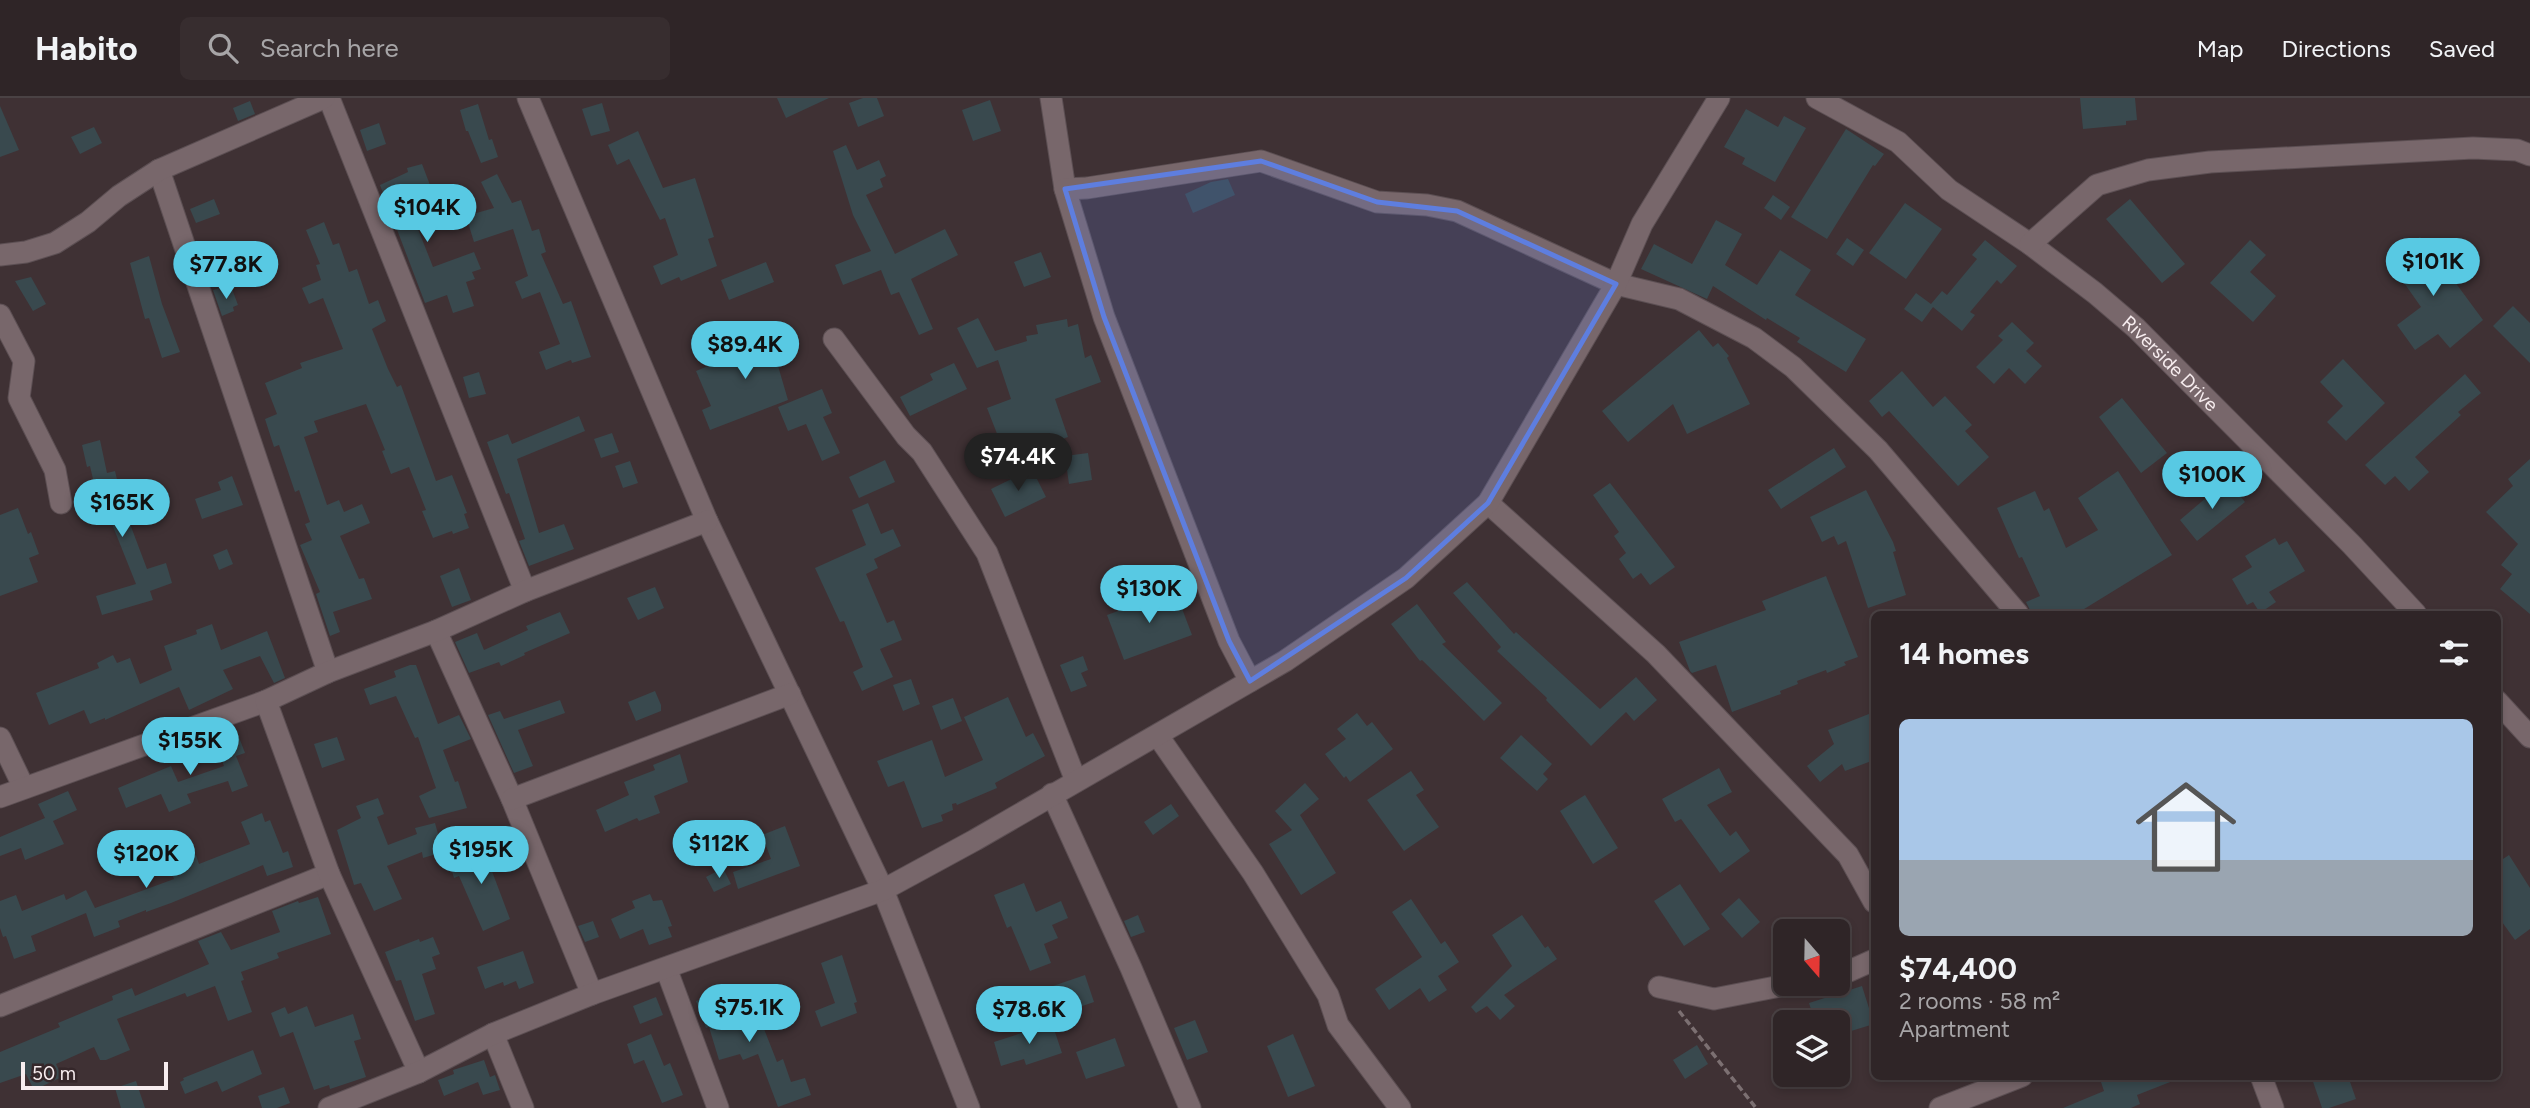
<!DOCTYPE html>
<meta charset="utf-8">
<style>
:root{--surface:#2f2527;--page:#372d2f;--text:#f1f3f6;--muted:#a7a5a7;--line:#4a4244;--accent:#58c9e3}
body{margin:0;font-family:Figtree,sans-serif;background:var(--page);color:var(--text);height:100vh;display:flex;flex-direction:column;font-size:26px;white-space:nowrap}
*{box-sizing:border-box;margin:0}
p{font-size:23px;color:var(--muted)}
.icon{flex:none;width:38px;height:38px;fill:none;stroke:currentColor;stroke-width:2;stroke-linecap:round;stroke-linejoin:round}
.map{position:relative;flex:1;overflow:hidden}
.drawer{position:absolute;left:1871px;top:513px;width:630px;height:469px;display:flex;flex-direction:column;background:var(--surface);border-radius:10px;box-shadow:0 4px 10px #0003,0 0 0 2px var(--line)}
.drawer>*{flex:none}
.needle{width:46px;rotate:160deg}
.buttons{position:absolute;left:1773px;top:821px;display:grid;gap:14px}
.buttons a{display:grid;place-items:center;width:77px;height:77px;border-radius:10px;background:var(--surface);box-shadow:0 4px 10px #0003,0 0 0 2px var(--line);font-size:35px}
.scale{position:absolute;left:21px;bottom:18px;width:147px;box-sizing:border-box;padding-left:7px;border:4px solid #f7edef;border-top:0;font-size:19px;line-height:24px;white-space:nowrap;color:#f7edef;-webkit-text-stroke:5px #35272a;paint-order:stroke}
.price{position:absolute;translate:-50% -60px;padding:0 16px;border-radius:24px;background:var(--accent);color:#111;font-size:23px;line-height:46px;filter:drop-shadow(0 2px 4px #0008)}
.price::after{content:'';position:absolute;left:50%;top:42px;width:21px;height:16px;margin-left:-10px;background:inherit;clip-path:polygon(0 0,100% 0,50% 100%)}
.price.selected{background:#222;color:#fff}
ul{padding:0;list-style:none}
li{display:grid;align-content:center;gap:14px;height:371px;padding:0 28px}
li span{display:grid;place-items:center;height:217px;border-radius:10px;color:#555}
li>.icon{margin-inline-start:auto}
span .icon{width:126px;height:126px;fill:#fffc;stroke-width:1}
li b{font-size:30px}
h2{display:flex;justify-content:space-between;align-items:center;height:84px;padding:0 28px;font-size:30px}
header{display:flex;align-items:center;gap:42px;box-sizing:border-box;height:98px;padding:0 35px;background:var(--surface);border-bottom:2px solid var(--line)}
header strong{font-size:33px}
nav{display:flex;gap:38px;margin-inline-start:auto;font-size:24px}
.search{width:490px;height:63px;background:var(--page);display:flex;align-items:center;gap:18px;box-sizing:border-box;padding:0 24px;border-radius:10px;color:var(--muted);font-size:26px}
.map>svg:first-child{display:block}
.building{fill:#39494e}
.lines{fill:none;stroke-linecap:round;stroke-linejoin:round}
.minor-casing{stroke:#5c4f53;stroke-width:23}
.path{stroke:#7c7072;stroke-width:3.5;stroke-dasharray:7 3.5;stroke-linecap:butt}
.minor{stroke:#78676b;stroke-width:21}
.marked{fill:#5e7edf;fill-opacity:0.2;stroke:#5e7edf;stroke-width:5;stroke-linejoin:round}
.labels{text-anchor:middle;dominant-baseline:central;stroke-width:5;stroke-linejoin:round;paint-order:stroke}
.street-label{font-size:19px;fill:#f7edef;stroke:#35272a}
</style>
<header>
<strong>Habito</strong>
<div class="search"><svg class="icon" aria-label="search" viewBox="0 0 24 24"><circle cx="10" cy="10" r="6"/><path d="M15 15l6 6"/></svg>Search here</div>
<nav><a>Map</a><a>Directions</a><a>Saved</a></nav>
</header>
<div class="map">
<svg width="2530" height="1010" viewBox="0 0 2530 1010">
<rect width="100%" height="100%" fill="#3f3134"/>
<g class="building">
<path d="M777,0H829L786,20Z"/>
<path d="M863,0H877L884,18L858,29L849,5Z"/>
<path d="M2080,0H2135L2137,22L2126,23V27L2083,31Z"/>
<path d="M990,2L1001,33L973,43L962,12Z"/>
<path d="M250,3L255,16L238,23L233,10Z"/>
<path d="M602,5L610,33L591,38L582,11Z"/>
<path d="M478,6L489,42L492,41L498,59L481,65L468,33H466L460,12Z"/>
<path d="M0,8L19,52L0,59Z"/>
<path d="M1746,11L1778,29L1784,18L1806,30L1775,84L1742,66L1745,60L1724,49Z"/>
<path d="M379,25L386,46L367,53L360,32Z"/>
<path d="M94,29L102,45L80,56L71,39Z"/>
<path d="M1846,31L1884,56L1875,68L1873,67L1827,141L1791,119Z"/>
<path d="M638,33L663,90L695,80L714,139L708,141L717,168L681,183L679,179L661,187L653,168L678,157L665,120L660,122L629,61L617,67L608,47Z"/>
<path d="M846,47L857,72L879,62L886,78L880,81L883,89L866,97L895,156L945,131L958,157L911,181L933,231L919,237L899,194L891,197L881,172L843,187L835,167L871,153L853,117L833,53Z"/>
<path d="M422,66L430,87L413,93L426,128L418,131L433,169L474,154L481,171L472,174L475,181L466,184L474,208L453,215L447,197L425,205L380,87L408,74L407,70Z"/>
<path d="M497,76L512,105L521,102L532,133L539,131L546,154L541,156L563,206L571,203L591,259L572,265L571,262L546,272L539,254L560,246L540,194L522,201L515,184L528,178L513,131L474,144L466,118L494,110L481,84Z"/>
<path d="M1228,81L1235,97L1193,115L1185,96L1211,84Z"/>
<path d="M1773,97L1790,109L1781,122L1764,110Z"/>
<path d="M214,101L220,116L196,125L190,111Z"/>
<path d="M2130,101L2185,166L2162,185L2106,121Z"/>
<path d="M1905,105L1942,131L1906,181L1869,155Z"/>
<path d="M1716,122L1742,136L1725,167L1757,187L1780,152L1811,172L1795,197L1866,241L1846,274L1797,244L1800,240L1767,220L1766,222L1713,188L1707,201L1641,171L1654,146L1692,166Z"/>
<path d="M324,124L333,147L339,145L349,174L357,171L369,206L378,202L386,223L372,231L388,271L397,289L401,287L436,383L452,377L467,415L464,416L469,430L453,436L452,433L433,440L422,413L426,412L409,369L391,376L382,353L385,352L366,306L314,323L318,334L304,339L327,407L339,402L344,414L362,406L370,425L340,438L359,481L364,480L372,501L333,514L340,534L330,538L316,496L320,494L300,447L312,442L305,426L310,424L299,392L295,394L279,347L274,349L265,321L277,316L265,285L302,270L300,265L343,251L323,200L309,206L302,190L321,182L316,167L320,166L306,132Z"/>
<path d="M2420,139L2434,158L2437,156L2454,179L2452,180L2483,222L2450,250L2438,236L2415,252L2397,227L2421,209L2388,162Z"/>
<path d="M1847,140L1864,152L1853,168L1836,156Z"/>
<path d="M1985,142L2017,168L2001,186L1997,182L1970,214L1975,217L1962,233L1933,209L1922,224L1904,211L1916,195L1931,206L1942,193L1947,197L1977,161L1972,157Z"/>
<path d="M2250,142L2266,157L2250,174L2276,198L2253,224L2210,185Z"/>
<path d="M1041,154L1051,179L1024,189L1014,164Z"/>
<path d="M149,158L162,206L180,254L162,260L149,220L145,221L130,165Z"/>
<path d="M766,164L774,184L729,202L721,182Z"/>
<path d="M31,179L46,206L33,213L15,183Z"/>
<path d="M220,190L222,194L232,191L238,207L233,209L234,213L222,218L213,192Z"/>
<path d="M2513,208L2530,225V265L2493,228Z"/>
<path d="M978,220L995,253L1027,243L1026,238L1038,236L1036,227L1067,221L1068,229L1078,226L1085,260L1091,257L1101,284L1055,301L1068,339L1016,358L1010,343L1001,346L987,310L1011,301L998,262L977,270L957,230Z"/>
<path d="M2012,224L2034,245L2026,253L2042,268L2025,286L2009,270L1994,286L1976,269L2003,242L1998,238Z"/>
<path d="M1699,232L1713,249L1718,245L1729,258L1727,260L1750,306L1687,336L1673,306L1628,344L1602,313Z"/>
<path d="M783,233L792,255L776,261L788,302L710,332L702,312L711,308L696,273L720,263L718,258Z"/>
<path d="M2343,261L2385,305L2346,343L2327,324L2343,308L2320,284Z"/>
<path d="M954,265L967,291L910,318L900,299L933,282L930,276Z"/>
<path d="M1902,273L1933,309L1945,298L1972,327L1965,333L1989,359L1958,388L1889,313L1882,319L1869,303Z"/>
<path d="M479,274L486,296L469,300L463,279Z"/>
<path d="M2465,276L2481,295L2458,314L2461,317L2415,359L2429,374L2409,393L2395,378L2385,387L2365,367Z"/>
<path d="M822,291L832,315L823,319L840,355L822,363L806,326L788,333L778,309Z"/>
<path d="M2122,300L2167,355L2141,375L2099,319Z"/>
<path d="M579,318L585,333L517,361L539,435L564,426L574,451L529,468L519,443L525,441L509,395L506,396L487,344L508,336L512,346Z"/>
<path d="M612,335L619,354L601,360L594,341Z"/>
<path d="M100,342L107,375L115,373L124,410L147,471L166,465L172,485L150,493L153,502L102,517L96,498L136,486L104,406L99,407L90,368L87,369L82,347Z"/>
<path d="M1834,350L1846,369L1781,411L1768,392Z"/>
<path d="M1088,355L1092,382L1069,386L1065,358Z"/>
<path d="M2530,361V516L2500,491L2512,476L2501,467L2518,446L2486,414L2513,388L2508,381Z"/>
<path d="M885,362L895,384L859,400L849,379Z"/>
<path d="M630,363L638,385L623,390L615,368Z"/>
<path d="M1032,371L1046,399L1005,419L991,391Z"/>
<path d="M2118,373L2172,457L2076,516H2032L2026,504L2040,498L2022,459L2019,460L1997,410L2035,393L2044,413L2049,410L2066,450L2098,432L2078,400Z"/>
<path d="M232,378L243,407L202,421L195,401L221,392L218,384Z"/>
<path d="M2227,382L2245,404L2197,443L2180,422Z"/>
<path d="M1610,385L1675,469L1650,487L1641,475L1633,481L1619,461L1626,455L1614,438L1619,434L1593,397Z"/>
<path d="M1866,392L1893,444L1896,453L1893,454L1906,497L1868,510L1846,443L1838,447L1834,438L1822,444L1810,419Z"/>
<path d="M868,405L881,436L893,431L901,448L874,461L878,470L866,476L887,525L894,522L902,542L880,551L893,579L862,593L853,574L863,569L844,523L840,524L815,470L866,447L852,412Z"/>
<path d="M18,410L28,436L31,434L39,456L29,460L38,484L0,498V417Z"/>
<path d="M2275,440L2279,447L2287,443L2305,473L2269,494L2276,504L2260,515L2253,504L2247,507L2232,481L2252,469L2245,458Z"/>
<path d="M227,451L233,466L219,472L213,457Z"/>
<path d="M459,470L471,502L452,509L440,478Z"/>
<path d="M1826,478L1858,559L1844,564L1846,567L1827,575L1826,572L1797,583L1798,586L1780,593L1781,596L1732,614L1716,567L1692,575L1690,573L1679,544L1766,512L1762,503Z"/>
<path d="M1467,484L1514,536L1516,534L1600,611L1636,579L1657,602L1634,623L1626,614L1591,648L1546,602L1547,600L1497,553L1501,549L1453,495Z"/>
<path d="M655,489L664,510L638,522L627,500Z"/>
<path d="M1175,492L1192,537L1124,562L1107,517Z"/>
<path d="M1417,506L1446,544L1442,546L1502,605L1484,623L1422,562L1420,563L1391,526Z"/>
<path d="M560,514L570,535L524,555L525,557L501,568L499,564L469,575L455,544L477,535L484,552L528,532L526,528Z"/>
<path d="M212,526L221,552L267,533L285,580L274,585L260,558L223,572L233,591L189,612L179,589L105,622V620L90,626L84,612L49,627L36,595L99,570L97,565L113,557L117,565L130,560L140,586L172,572L164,548L197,536L196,532Z"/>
<path d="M1083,558L1088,572L1081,575L1087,588L1071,594L1060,567Z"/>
<path d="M410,567H416L438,626L459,617L471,641L443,652L455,684L458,683L467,710L429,720L419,698L436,690L418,639L415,640L396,598L370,607L364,591L396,579L394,573Z"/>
<path d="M911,581L920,606L903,613L893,587Z"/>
<path d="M655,593L661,607V613L636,623L628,604Z"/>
<path d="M1008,599L1026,639L1033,635L1045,658L995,685L997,690L957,707L956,705L952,706L953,712L941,717L943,723L922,730L904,683L888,689L877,663L932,642L945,679L983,662L964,619Z"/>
<path d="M953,600L962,623L941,632L932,608Z"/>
<path d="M560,602L565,615L518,632L533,668L514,675L488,617L500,613L504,621Z"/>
<path d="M1874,614V662L1845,673L1842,666L1820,684L1807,668L1834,646L1828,632Z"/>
<path d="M1357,615L1367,628L1372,624L1393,651L1350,684L1346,678L1344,680L1325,656L1346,641L1337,631Z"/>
<path d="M235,629L245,655L236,658L248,688L232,694L228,683L187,696L191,705L169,714L161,696L126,710L118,690L171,668L178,684L224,668L212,638Z"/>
<path d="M1521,637L1552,666L1543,676L1548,681L1537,693L1500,660Z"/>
<path d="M337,639L345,662L322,670L314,646Z"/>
<path d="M680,656L688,684L654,698L660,715L639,723L637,720L605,734L596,712L629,697L624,684L655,672L653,667Z"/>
<path d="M1719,670L1732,694L1707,707L1730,738L1736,733L1750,753L1720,775L1681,721L1675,724L1662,701Z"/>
<path d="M1411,673L1424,692L1416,697L1439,729L1404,753L1367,702Z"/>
<path d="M1305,685L1319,701L1300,717L1336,775L1301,797L1269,746L1292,732L1275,713Z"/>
<path d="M68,693L77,712L53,723L64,746L25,762L21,750L0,758V739L45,720L38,706Z"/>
<path d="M1585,697L1618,750L1593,766L1560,713Z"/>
<path d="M378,700L384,716L377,719L388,747L417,736L415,730L435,725L443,754L423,760L422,754L387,768L402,801L374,813L361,785L354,787L337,732L361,720L356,708Z"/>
<path d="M1171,706L1179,718L1153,737L1144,724Z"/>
<path d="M262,715L265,724L270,722L283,755L288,753L293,769L267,778L263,767L171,805L146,814V812L118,823L120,829L94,839L86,815L31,838L36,853L14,861L6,838L3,839L0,830V803L16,797L22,813L64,796L66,802L86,792L95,810L174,781L165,757L181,751L185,761L196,757L199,766L250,746L241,724Z"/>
<path d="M785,728L800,768L738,791L733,774L771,761L762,737Z"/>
<path d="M487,747L494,767L490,768L510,821L483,833L459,778L454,780L448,760Z"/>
<path d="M2509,757L2530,790V831L2515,842L2497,817V765Z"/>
<path d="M723,770L731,786L714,794L706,779Z"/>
<path d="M1024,785L1036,814L1061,803L1068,820L1052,827L1058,840L1044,846L1051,865L1030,873L1011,828L1007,830L994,797Z"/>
<path d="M1680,786L1710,831L1684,848L1654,803Z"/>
<path d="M650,796L653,803L662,802L672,828L668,829L672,839L649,847L643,831L620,841L611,821L635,810L632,803Z"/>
<path d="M318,799L331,836L277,855L279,860L241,874L244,882L241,883L252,914L228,923L215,888L187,899L185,895L117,921L130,952L106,962H100L94,949L56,966L62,979L34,992L26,976L0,985V954L60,929L58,925L113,902L112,898L132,890L135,898L209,866L198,843L221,834L231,852L280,834L272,813L298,803L299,805Z"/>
<path d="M1739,800L1760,824L1742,840L1721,816Z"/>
<path d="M1411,801L1441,846L1445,843L1459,864L1438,878L1447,892L1429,904L1420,890L1389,912L1375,891L1422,859L1392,814Z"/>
<path d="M1138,817L1145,834L1131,839L1124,823Z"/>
<path d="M1522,817L1545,850L1548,848L1557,861L1504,897L1515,908L1500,922L1487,908L1476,915L1471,909L1512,868L1492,837Z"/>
<path d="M593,823L599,839L585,844L578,828Z"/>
<path d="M433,839L440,856L432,859L436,871L422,876L435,916L415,923L401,882L396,883L385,854L419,841L420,844Z"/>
<path d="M523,853L534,885L519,891L516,883L504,888L503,884L485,891L477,869Z"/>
<path d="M842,857L857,904L854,905L857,915L821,929L815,913L835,905L821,865Z"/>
<path d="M1085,877L1094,904L1062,915L1053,888Z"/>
<path d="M1862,888L1874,926L1838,937V924H1815L1809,905Z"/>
<path d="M743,896L753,921L759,918L777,964L783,961L791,984L805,980L811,997L778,1009L758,956L743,962L740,956L719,962L709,929L706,930L696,903L712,897L716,906Z"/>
<path d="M656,899L663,917L640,926L633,908Z"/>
<path d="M307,908L315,929L353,916L361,941L354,943L366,979L330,991L329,987L314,992L293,934L280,939L271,915L285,909L288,916Z"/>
<path d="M1195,922L1208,954L1187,962L1174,930Z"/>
<path d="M1052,925L1062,955L1026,967L1024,961L1001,968L994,944Z"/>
<path d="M651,936L664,968L670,965L683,997L662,1005L644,962L634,966L627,946Z"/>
<path d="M1293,936L1315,988L1288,999L1267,948Z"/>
<path d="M1115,940L1125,968L1086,981L1076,954Z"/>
<path d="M1697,947L1708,966L1685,981L1673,962Z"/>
<path d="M253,952L262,976L222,994L217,983L185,996L180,984L184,982L183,980Z"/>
<path d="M484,962L490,979L495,977L500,992L483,997L478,984L444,998L438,982L454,976L453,972Z"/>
<path d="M2099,978H2183V979L2137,997L2140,1006L2131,1010H2063L2104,993Z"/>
<path d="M2311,978H2348L2356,1001L2329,1010H2322Z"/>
<path d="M136,983L145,1010H121L115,990Z"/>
<path d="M284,989L290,1005L277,1010H262L258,998Z"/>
</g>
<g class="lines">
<g class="minor-casing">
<g id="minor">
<path d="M329,0L525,493"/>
<path d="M528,0L707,423L883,792L969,1010"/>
<path d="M1051,0L1065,91L1104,219L1229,543L1250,583"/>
<path id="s1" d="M1817,0L1898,44L1949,92L2030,146L2095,195L2136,230L2352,447L2416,516"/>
<path d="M159,72L328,574"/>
<path d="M1065,91L1087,90L1261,63L1377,104L1427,107L1457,113L1616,186L1679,201L1754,240L1793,269L1878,352L2018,516"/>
<path d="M2030,146L2097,87L2148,72L2210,64L2473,50L2517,52L2530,57"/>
<path d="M0,157L26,154L55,145L88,124L119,98L159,72L324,0"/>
<path d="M0,217L24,263L19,300L55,372L61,405"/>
<path d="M834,241L906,338L922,354L987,455L1076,683"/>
<path d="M1488,405L1656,556L1848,757L1874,804"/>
<path d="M436,533L512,701L592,896"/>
<path d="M2497,603L2530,639"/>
<path d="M1158,638L1253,775L1328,897L1338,927L1400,1010"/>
<path d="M0,640L24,690"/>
<path d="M1052,696L1131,870L1190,1010"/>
<path d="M0,699L266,603"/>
<path d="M512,701L790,596"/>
<path d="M666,870L718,1010"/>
<path d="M1838,878L1874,862"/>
<path d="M1659,889L1714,901L1791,886"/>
<path d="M0,908L329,776"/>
<path d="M493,936L523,1010"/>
<path d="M419,974L329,776L266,603L328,574L436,533L525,493L707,423"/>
<path d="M2261,978L2273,1010"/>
<path d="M329,1010L419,974L493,936L592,896L883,792L975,742L1285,563L1406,480L1488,405L1616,186L1642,126L1719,0"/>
<path d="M1940,1010L2022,978"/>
</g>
</g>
<path class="path" d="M1679,913L1756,1010"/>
<use href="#minor" class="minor"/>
</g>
<path class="marked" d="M1261,63L1377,104L1457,113L1616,186L1488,405L1406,480L1250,583L1229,543L1104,219L1065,91Z"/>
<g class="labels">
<g class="street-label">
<text stroke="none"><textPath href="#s1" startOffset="444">Riverside Drive</textPath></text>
</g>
</g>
</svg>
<div class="buttons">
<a><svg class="needle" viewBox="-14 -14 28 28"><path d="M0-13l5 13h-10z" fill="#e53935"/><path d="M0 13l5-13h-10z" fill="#a7a5a7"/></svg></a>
<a><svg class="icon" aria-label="layers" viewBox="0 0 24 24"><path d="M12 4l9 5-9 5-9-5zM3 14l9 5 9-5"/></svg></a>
</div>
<div class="scale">50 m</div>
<b class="price" style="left:427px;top:146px">$104K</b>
<b class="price" style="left:2433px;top:200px">$101K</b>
<b class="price" style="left:226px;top:203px">$77.8K</b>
<b class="price" style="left:745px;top:283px">$89.4K</b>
<b class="price selected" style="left:1018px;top:395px">$74.4K</b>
<b class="price" style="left:2212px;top:413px">$100K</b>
<b class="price" style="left:122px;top:441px">$165K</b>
<b class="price" style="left:1149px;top:527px">$130K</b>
<b class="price" style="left:190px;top:679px">$155K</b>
<b class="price" style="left:719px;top:782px">$112K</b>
<b class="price" style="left:481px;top:788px">$195K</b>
<b class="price" style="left:146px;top:792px">$120K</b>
<b class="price" style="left:749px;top:946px">$75.1K</b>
<b class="price" style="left:1029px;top:948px">$78.6K</b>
<section class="drawer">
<h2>14 homes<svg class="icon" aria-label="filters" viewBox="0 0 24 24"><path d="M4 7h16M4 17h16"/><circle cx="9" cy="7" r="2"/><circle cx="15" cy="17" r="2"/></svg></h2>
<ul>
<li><span style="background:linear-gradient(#a9c7e8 65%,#9aa5b1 0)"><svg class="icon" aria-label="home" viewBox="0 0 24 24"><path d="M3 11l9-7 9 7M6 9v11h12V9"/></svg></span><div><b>$74,400</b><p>2 rooms · 58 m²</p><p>Apartment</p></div></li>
</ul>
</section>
</div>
